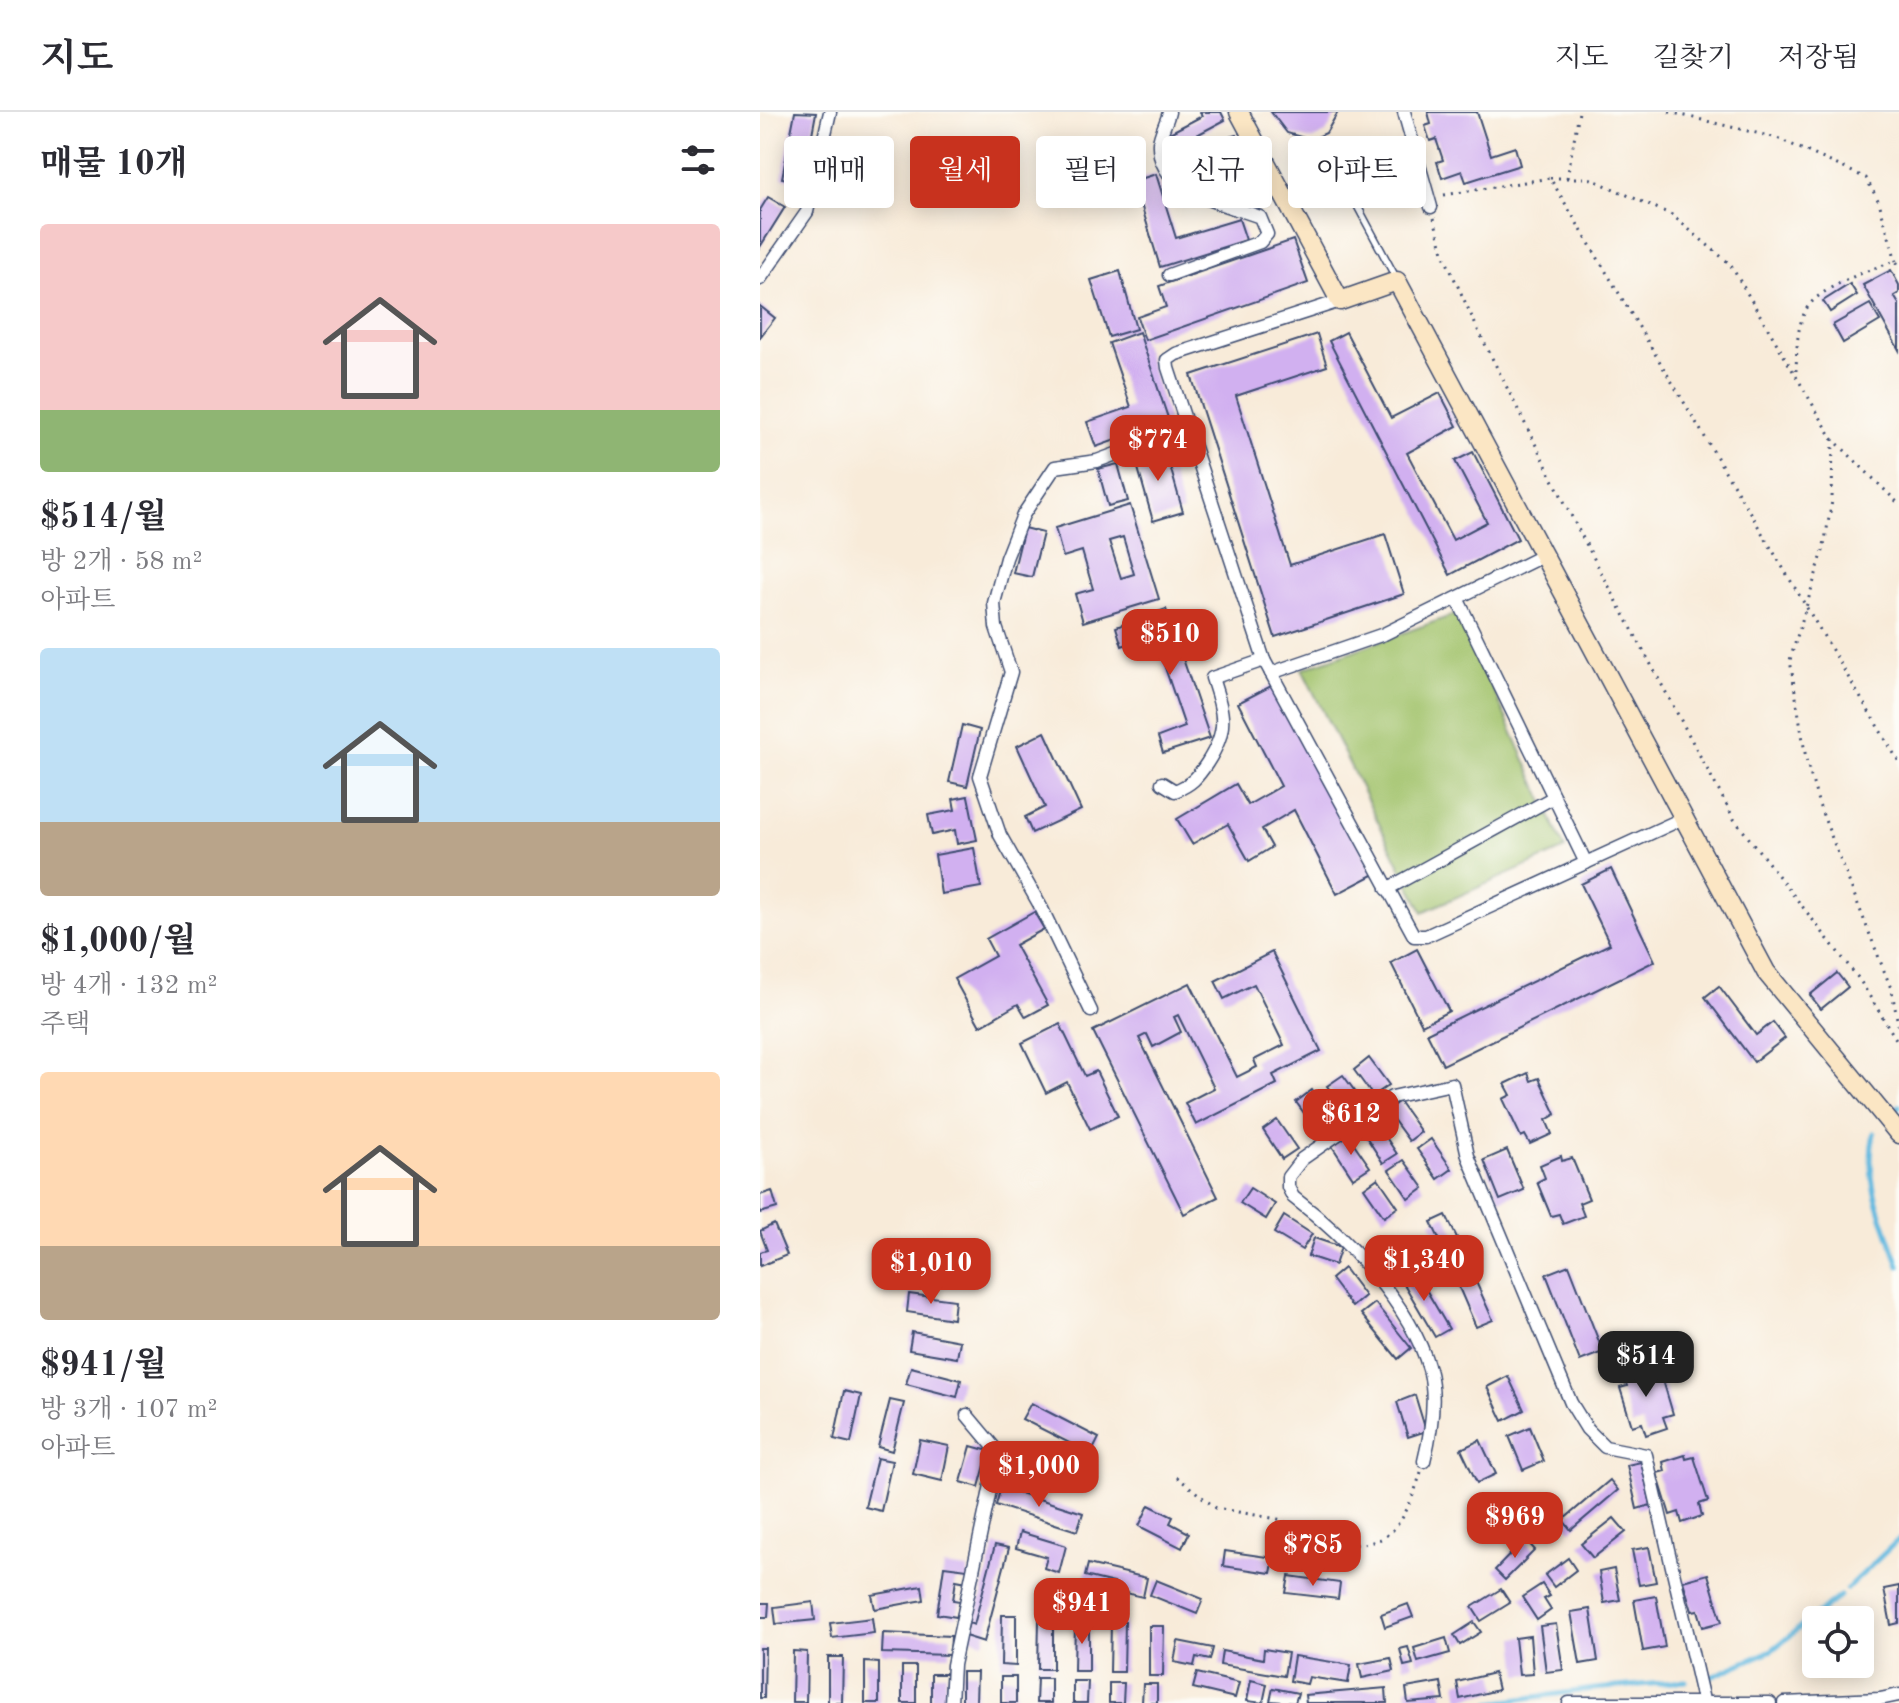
<!DOCTYPE html>
<html lang="ko">
<meta charset="utf-8">
<style>
:root{--surface:#fff;--page:#f2f2f3;--text:#2b2b33;--muted:#7c7c81;--line:#e1e1e2;--accent:#c8321e}
body{margin:0;font-family:"Old Standard TT","Noto Serif KR",serif;background:var(--page);color:var(--text);height:100vh;display:flex;flex-direction:column;font-size:30px;white-space:nowrap}
*{box-sizing:border-box;margin:0}
p{font-size:26px;color:var(--muted)}
.icon{flex:none;width:44px;height:44px;fill:none;stroke:currentColor;stroke-width:2;stroke-linecap:round;stroke-linejoin:round}
.map{position:relative;flex:1;overflow:hidden}
.panel{display:flex;flex-direction:column;background:var(--surface);width:760px}
.panel>*{flex:none}
.hud{position:absolute;left:24px;top:24px;width:760px;height:72px;display:flex;gap:16px}
.buttons{position:absolute;left:1042px;top:1494px;display:grid;gap:16px}
.buttons a{display:grid;place-items:center;width:72px;height:72px;border-radius:8px;background:var(--surface);box-shadow:0 4px 20px #0003;font-size:40px}
.price{position:absolute;translate:-50% -68px;padding:0 18px;border-radius:16px;background:var(--accent);color:#fff;font-size:26px;line-height:52px;filter:drop-shadow(0 2px 4px #0008)}
.price::after{content:'';position:absolute;left:50%;top:48px;width:24px;height:18px;margin-left:-12px;background:inherit;clip-path:polygon(0 0,100% 0,50% 100%)}
.price.current{background:#222;color:#fff}
ul{padding:0;list-style:none}
li{display:grid;align-content:center;gap:16px;height:424px;padding:0 40px}
li span{display:grid;place-items:center;height:248px;border-radius:8px;color:#555}
li>.icon{margin-inline-start:auto}
span .icon{width:144px;height:144px;fill:#fffc;stroke-width:1}
li b{font-size:34px}
h2{display:flex;justify-content:space-between;align-items:center;height:96px;padding:0 40px;font-size:34px}
.chip{padding:0 28px;border-radius:8px;background:var(--surface);box-shadow:0 4px 20px #0003;font-size:28px;line-height:72px}
.chip.current{background:var(--accent);color:#fff}
header{display:flex;align-items:center;gap:48px;box-sizing:border-box;height:112px;padding:0 40px;background:var(--surface);border-bottom:2px solid var(--line)}
header strong{font-size:38px}
nav{display:flex;gap:44px;margin-inline-start:auto;font-size:28px}
main{display:flex;flex:1;min-height:0}
.map>svg:first-child{display:block}
.park{fill:#a1c26a;stroke:#5e7864;stroke-width:2}
.lines{fill:none;stroke-linecap:round;stroke-linejoin:round}
.stream{stroke:#64bae0;stroke-width:5}
.building{fill:#d1b0f0;fill-rule:evenodd}
.lane-casing{stroke:#3c4b70;stroke-width:9}
.street-casing{stroke:#3c4b70;stroke-width:15}
.secondary-casing{stroke:#3c4b70;stroke-width:21}
.path{stroke:#3c4b70;stroke-width:3;stroke-dasharray:2 6;stroke-linecap:butt}
.lane{stroke:#fff;stroke-width:6}
.street{stroke:#fff;stroke-width:12}
.secondary{stroke:#fbe6c4;stroke-width:18}
</style>
<header>
<strong>지도</strong>
<nav><a>지도</a><a>길찾기</a><a>저장됨</a></nav>
</header>
<main>
<section class="panel">
<h2>매물 10개<svg class="icon" aria-label="filters" viewBox="0 0 24 24"><path d="M4 7h16M4 17h16"/><circle cx="9" cy="7" r="2"/><circle cx="15" cy="17" r="2"/></svg></h2>
<ul>
<li><span style="background:linear-gradient(#f6c9c9 75%,#8fb573 0)"><svg class="icon" aria-label="home" viewBox="0 0 24 24"><path d="M3 11l9-7 9 7M6 9v11h12V9"/></svg></span><div><b>$514/월</b><p>방 2개 · 58 m²</p><p>아파트</p></div></li>
<li><span style="background:linear-gradient(#bfe0f5 70%,#b9a48a 0)"><svg class="icon" aria-label="home" viewBox="0 0 24 24"><path d="M3 11l9-7 9 7M6 9v11h12V9"/></svg></span><div><b>$1,000/월</b><p>방 4개 · 132 m²</p><p>주택</p></div></li>
<li><span style="background:linear-gradient(#ffd9b3 70%,#b9a48a 0)"><svg class="icon" aria-label="home" viewBox="0 0 24 24"><path d="M3 11l9-7 9 7M6 9v11h12V9"/></svg></span><div><b>$941/월</b><p>방 3개 · 107 m²</p><p>아파트</p></div></li>
</ul>
</section>
<div class="map">
<svg width="1139" height="1591" viewBox="0 0 1139 1591">
<rect width="100%" height="100%" fill="#fdfcf7"/>
<filter id="ink" filterUnits="userSpaceOnUse"><feTurbulence type="fractalNoise" baseFrequency=".0125" numOctaves="2"/><feDisplacementMap in="SourceGraphic" scale="16" xChannelSelector="R" yChannelSelector="G"/><feConvolveMatrix kernelMatrix="1 2 1 2 8 2 1 2 1" color-interpolation-filters="sRGB"/></filter>
<filter id="wash" filterUnits="userSpaceOnUse"><feTurbulence type="fractalNoise" baseFrequency=".006" numOctaves="4" result="noise"/><feDisplacementMap in="SourceGraphic" scale="32" xChannelSelector="R" yChannelSelector="G"/><feGaussianBlur stdDeviation="1.8" result="paint"/><feColorMatrix in="noise" values="0 0 0 0 0 0 0 0 0 0 0 0 0 0 0 0 0 1.4 0 .05"/><feComposite in="paint" operator="in"/></filter>
<g filter="url(#wash)">
<rect width="100%" height="100%" fill="#f8ebd9"/>
<path class="park" d="M699,501L805,737L663,800L542,557Z"/>
<g class="lines">
<g class="stream">
<path d="M1138,995L1139,994"/>
<path d="M1114,1021C1103,1071 1124,1107 1139,1154"/>
<path d="M1087,1477L1139,1427"/>
<path d="M949,1566L1012,1538L1080,1484"/>
<path d="M730,1591L834,1577L926,1569"/>
</g>
</g>
<g id="blocks">
<g class="building">
<path d="M35,0L56,1L43,70L22,66Z"/>
<path d="M440,0H461L465,8L409,38L402,25L442,4Z"/>
<path d="M511,0H578L566,21L551,28L527,21Z"/>
<path d="M668,0H717L731,43L755,35L760,53L706,70L702,59L682,66L677,50L683,48L676,27L670,29L665,14L671,12Z"/>
<path d="M476,23L481,40L419,58L414,41Z"/>
<path d="M396,62L416,126L479,107L486,128L400,155L374,69Z"/>
<path d="M8,85L25,95L0,135V98Z"/>
<path d="M533,128L548,171L385,228L377,205L406,195L399,174Z"/>
<path d="M1131,158L1139,173V181L1134,184L1139,192V238L1103,173Z"/>
<path d="M360,159L376,217L349,225L331,168Z"/>
<path d="M1090,172L1097,183L1070,200L1063,189Z"/>
<path d="M1110,192L1120,209L1083,231L1073,213Z"/>
<path d="M0,194L15,206L0,225Z"/>
<path d="M379,220L409,309L336,335L327,310L371,295L349,231Z"/>
<path d="M586,220L631,306L680,281L697,314L647,341L693,428L727,410L695,349L713,340L758,427L690,463L569,229Z"/>
<path d="M557,222L567,254L476,284L530,453L625,422L644,482L515,525L431,263Z"/>
<path d="M404,333L423,400L393,409L374,342Z"/>
<path d="M358,352L368,389L348,394L338,357Z"/>
<path d="M370,393L399,487L323,510L315,482L333,477L322,439L303,445L295,416ZM363,425L374,462L361,466L349,429Z"/>
<path d="M264,416L283,421L272,465L253,461Z"/>
<path d="M406,497L450,626L403,641L398,625L425,615L394,523L362,534L356,515Z"/>
<path d="M515,572L615,762L577,782L534,698L502,717L512,735L489,749L468,712L432,732L417,707L476,672L488,693L521,674L478,591Z"/>
<path d="M202,613L220,618L207,674L189,670Z"/>
<path d="M285,620L321,698L272,721L265,705L285,695L257,634Z"/>
<path d="M208,684L217,728L197,732L195,718L172,723L168,703L195,698L193,687Z"/>
<path d="M214,736L221,775L181,782L175,743Z"/>
<path d="M851,757L895,849L683,953L667,921L850,832L821,772Z"/>
<path d="M274,800L284,817L255,833L288,893L266,905L258,892L220,914L194,867L235,844L226,827Z"/>
<path d="M657,837L689,899L662,913L631,851Z"/>
<path d="M512,840L561,939L513,963L517,972L436,1013L425,991L454,976L418,903L414,905L421,920L393,935L387,922L379,926L458,1085L424,1102L333,919L430,871L477,965L497,955L494,948L524,933L494,872L464,887L455,869Z"/>
<path d="M1077,861L1088,875L1061,897L1050,883Z"/>
<path d="M959,874L996,923L1013,910L1025,926L994,950L945,885Z"/>
<path d="M300,912L325,964L336,959L358,1004L330,1017L307,970L286,981L262,931Z"/>
<path d="M609,946L629,973L613,984L594,958Z"/>
<path d="M768,961L771,969L779,966L796,1002L786,1008L792,1022L770,1032L765,1023L761,1025L743,987L751,983L745,972Z"/>
<path d="M583,963L605,993L590,1005L567,974Z"/>
<path d="M552,978L576,1011L560,1023L536,990Z"/>
<path d="M639,989L661,1020L649,1029L627,999Z"/>
<path d="M613,1006L637,1042L623,1051L600,1015Z"/>
<path d="M517,1008L537,1037L522,1047L503,1018Z"/>
<path d="M588,1023L610,1055L593,1066L572,1034Z"/>
<path d="M671,1027L692,1057L678,1067L657,1037Z"/>
<path d="M747,1038L764,1078L740,1088L724,1048Z"/>
<path d="M801,1044L802,1049L812,1046L829,1087L819,1091L824,1104L803,1112L799,1102L791,1104L777,1070L785,1066L780,1053Z"/>
<path d="M644,1048L664,1076L649,1087L629,1058Z"/>
<path d="M618,1066L638,1095L624,1105L604,1076Z"/>
<path d="M490,1076L515,1092L506,1107L480,1091Z"/>
<path d="M12,1079L17,1096L0,1101V1083Z"/>
<path d="M686,1103L701,1134L686,1141L671,1110Z"/>
<path d="M524,1104L552,1122L542,1138L514,1121Z"/>
<path d="M14,1112L27,1143L0,1154V1140L7,1138L0,1119Z"/>
<path d="M554,1126L581,1135L575,1153L548,1144Z"/>
<path d="M630,1126L649,1151L637,1160L618,1135Z"/>
<path d="M704,1143L733,1208L716,1215L688,1150Z"/>
<path d="M809,1153L843,1240L820,1249L786,1162Z"/>
<path d="M584,1156L605,1184L592,1195L571,1167Z"/>
<path d="M654,1157L689,1217L675,1225L640,1165Z"/>
<path d="M149,1182L195,1188L193,1207L147,1200Z"/>
<path d="M615,1191L651,1236L638,1247L601,1202Z"/>
<path d="M152,1220L200,1229L197,1246L149,1238Z"/>
<path d="M889,1253L892,1261L900,1258L913,1302L903,1305L907,1316L886,1323L882,1311L872,1314L860,1276L867,1274L863,1261Z"/>
<path d="M151,1255L201,1268L197,1285L146,1272Z"/>
<path d="M748,1264L764,1298L743,1309L727,1275Z"/>
<path d="M84,1279L101,1283L91,1331L74,1327Z"/>
<path d="M655,1283L666,1319L648,1325L637,1290Z"/>
<path d="M130,1288L144,1291L132,1339L118,1335Z"/>
<path d="M271,1291L339,1326L331,1342L262,1307Z"/>
<path d="M770,1315L784,1349L763,1358L749,1324Z"/>
<path d="M160,1328L189,1334L182,1369L153,1362Z"/>
<path d="M720,1328L736,1362L717,1371L701,1337Z"/>
<path d="M211,1334L229,1339L219,1375L201,1370Z"/>
<path d="M925,1343L926,1347L934,1345L948,1389L939,1392L942,1404L922,1411L919,1400L910,1403L897,1361L905,1359L903,1350Z"/>
<path d="M250,1345L295,1358L290,1375L245,1362Z"/>
<path d="M117,1346L132,1349L121,1399L105,1395Z"/>
<path d="M881,1350L891,1393L877,1397L867,1353Z"/>
<path d="M850,1368L858,1378L811,1418L803,1408Z"/>
<path d="M241,1375L323,1401L317,1419L236,1393Z"/>
<path d="M389,1393L413,1405L410,1411L429,1421L422,1436L379,1414Z"/>
<path d="M854,1406L866,1420L833,1446L821,1432Z"/>
<path d="M260,1420L306,1434L299,1461L284,1456L287,1445L256,1436Z"/>
<path d="M765,1427L775,1438L745,1468L735,1458Z"/>
<path d="M235,1433L249,1436L224,1530L205,1524L209,1511L214,1513Z"/>
<path d="M889,1435L896,1470L879,1473L872,1438Z"/>
<path d="M465,1439L514,1446L511,1461L463,1454Z"/>
<path d="M808,1446L816,1458L794,1475L785,1463Z"/>
<path d="M328,1452L387,1466L383,1485L352,1478L354,1471L325,1464Z"/>
<path d="M184,1454L208,1457L207,1470L196,1468L193,1488L200,1489L197,1505L177,1502Z"/>
<path d="M854,1457L860,1488L844,1491L839,1460Z"/>
<path d="M948,1462L962,1510L943,1515L938,1498L932,1499L923,1469Z"/>
<path d="M529,1464L580,1471L578,1487L526,1481Z"/>
<path d="M396,1468L443,1487L437,1502L390,1483Z"/>
<path d="M782,1472L790,1484L784,1487L791,1498L777,1508L762,1485Z"/>
<path d="M162,1474L164,1488L115,1497L112,1483Z"/>
<path d="M1139,1474V1511L1131,1513L1124,1477Z"/>
<path d="M741,1477L750,1491L721,1509L712,1495Z"/>
<path d="M896,1484L905,1535L883,1539L874,1488Z"/>
<path d="M53,1490L55,1508L16,1512L14,1495Z"/>
<path d="M0,1491H9L8,1505H0Z"/>
<path d="M648,1492L653,1505L625,1515L621,1502Z"/>
<path d="M830,1497L838,1549L820,1552L811,1500Z"/>
<path d="M242,1503H256V1554L241,1553Z"/>
<path d="M112,1506L114,1521L72,1526L70,1511Z"/>
<path d="M279,1507H293V1557H278Z"/>
<path d="M315,1509H329V1559H314Z"/>
<path d="M351,1510H365L364,1560H350Z"/>
<path d="M714,1510L721,1520L700,1533L694,1523Z"/>
<path d="M796,1512L803,1558L786,1560L780,1514Z"/>
<path d="M389,1514H404L403,1564H389Z"/>
<path d="M123,1521L191,1524L190,1543L122,1541Z"/>
<path d="M770,1524L773,1562L759,1563L755,1526Z"/>
<path d="M686,1526L690,1541L658,1550L654,1536Z"/>
<path d="M418,1529L453,1536L450,1548L436,1545L434,1554L414,1550Z"/>
<path d="M648,1535L653,1552L644,1554L640,1537Z"/>
<path d="M0,1536H5L4,1586H0Z"/>
<path d="M504,1537L528,1541L524,1564L460,1553L462,1539L503,1547Z"/>
<path d="M33,1539L47,1540L46,1590H32Z"/>
<path d="M534,1544L591,1553L588,1571L549,1565L547,1572L530,1569Z"/>
<path d="M68,1545H83L82,1591H68Z"/>
<path d="M631,1546L634,1559L602,1566L599,1552Z"/>
<path d="M105,1550L119,1551V1591H105Z"/>
<rect x="142" y="1554" width="14" height="37"/>
<path d="M202,1560H217L216,1591H202Z"/>
<path d="M437,1561L479,1571L475,1586L433,1576Z"/>
<path d="M734,1561L738,1578L700,1587L697,1570Z"/>
<path d="M171,1562H186L185,1591H171Z"/>
<rect x="241" y="1565" width="15" height="26"/>
<path d="M277,1566H291V1591H276Z"/>
<path d="M491,1568L507,1572L503,1591L487,1589Z"/>
<path d="M313,1569H328L327,1591H313Z"/>
<path d="M681,1570L684,1588L648,1591L646,1576Z"/>
<path d="M349,1571H364L363,1591H349Z"/>
<path d="M383,1572H397V1591H382Z"/>
<path d="M513,1576L538,1581L535,1591L510,1589Z"/>
<path d="M626,1576L627,1591H546L545,1583Z"/>
</g>
</g>
</g>
<g filter="url(#ink)">
<use href="#blocks" fill-opacity="0" stroke="#3c4b70" stroke-width="2"/>
<g class="lines">
<g class="lane-casing">
<path id="lane" d="M584,69L636,166"/>
</g>
<g class="street-casing">
<g id="street">
<path d="M644,0L671,95"/>
<path d="M409,163L500,130L507,122L500,105C464,91 397,81 399,31C400,21 407,10 409,0"/>
<path d="M0,167L47,100L70,0"/>
<path d="M580,189L416,242L407,248L408,256L504,548L654,824H666L926,705"/>
<path d="M698,488L826,751"/>
<path d="M511,561L624,522L782,444"/>
<path d="M402,671L415,679C432,672 437,666 447,651C469,617 464,603 452,566L504,548"/>
<path d="M627,777L794,685"/>
<path d="M331,899L282,797L240,723L220,664L251,560L236,515L234,491L246,446L263,403L295,355L337,349L427,316"/>
<path d="M664,1349C671,1321 677,1286 669,1257C651,1193 585,1124 533,1085L528,1075V1065L542,1047L562,1033L632,985L692,972L708,1044L811,1291L827,1317L845,1335L886,1343L943,1588"/>
<path d="M191,1591L193,1553L238,1340L207,1303"/>
<path d="M809,1591H1010"/>
<path d="M1024,1591L1120,1587L1139,1583"/>
</g>
</g>
<g class="secondary-casing">
<path id="secondary" d="M479,0L580,189L637,169L1006,860L1139,1022"/>
</g>
<g class="path">
<path d="M909,0L1017,26L1106,66L1119,90L1136,149"/>
<path d="M790,66H829L912,103L970,152L1073,327L1139,392"/>
<path d="M807,66L819,0"/>
<path d="M684,83L790,66L1139,650"/>
<path d="M674,106L684,144L718,218L817,415L974,707L1099,867L1139,932"/>
<path d="M1036,259C1037,239 1036,214 1047,196C1060,175 1113,156 1136,149L1139,154"/>
<path d="M1073,327L1072,389L1063,439L1030,548L1046,647L1059,693L1132,879L1139,918"/>
<path d="M417,1365L456,1396L523,1408L542,1429C620,1438 637,1436 661,1360"/>
</g>
<use href="#lane" class="lane"/>
<use href="#street" class="street"/>
<use href="#secondary" class="secondary"/>
</g>
</g>
</svg>
<div class="buttons">
<a><svg class="icon" aria-label="locate" viewBox="0 0 24 24"><circle cx="12" cy="12" r="6"/><path d="M12 2v4M12 18v4M2 12h4M18 12h4"/></svg></a>
</div>
<b class="price" style="left:398px;top:371px">$774</b>
<b class="price" style="left:410px;top:565px">$510</b>
<b class="price" style="left:591px;top:1045px">$612</b>
<b class="price" style="left:664px;top:1191px">$1,340</b>
<b class="price" style="left:171px;top:1194px">$1,010</b>
<b class="price current" style="left:886px;top:1287px">$514</b>
<b class="price" style="left:279px;top:1397px">$1,000</b>
<b class="price" style="left:755px;top:1448px">$969</b>
<b class="price" style="left:553px;top:1476px">$785</b>
<b class="price" style="left:322px;top:1534px">$941</b>
<div class="hud">
<a class="chip">매매</a>
<a class="chip current">월세</a>
<a class="chip">필터</a>
<a class="chip">신규</a>
<a class="chip">아파트</a>
</div>
</div>
</main>
